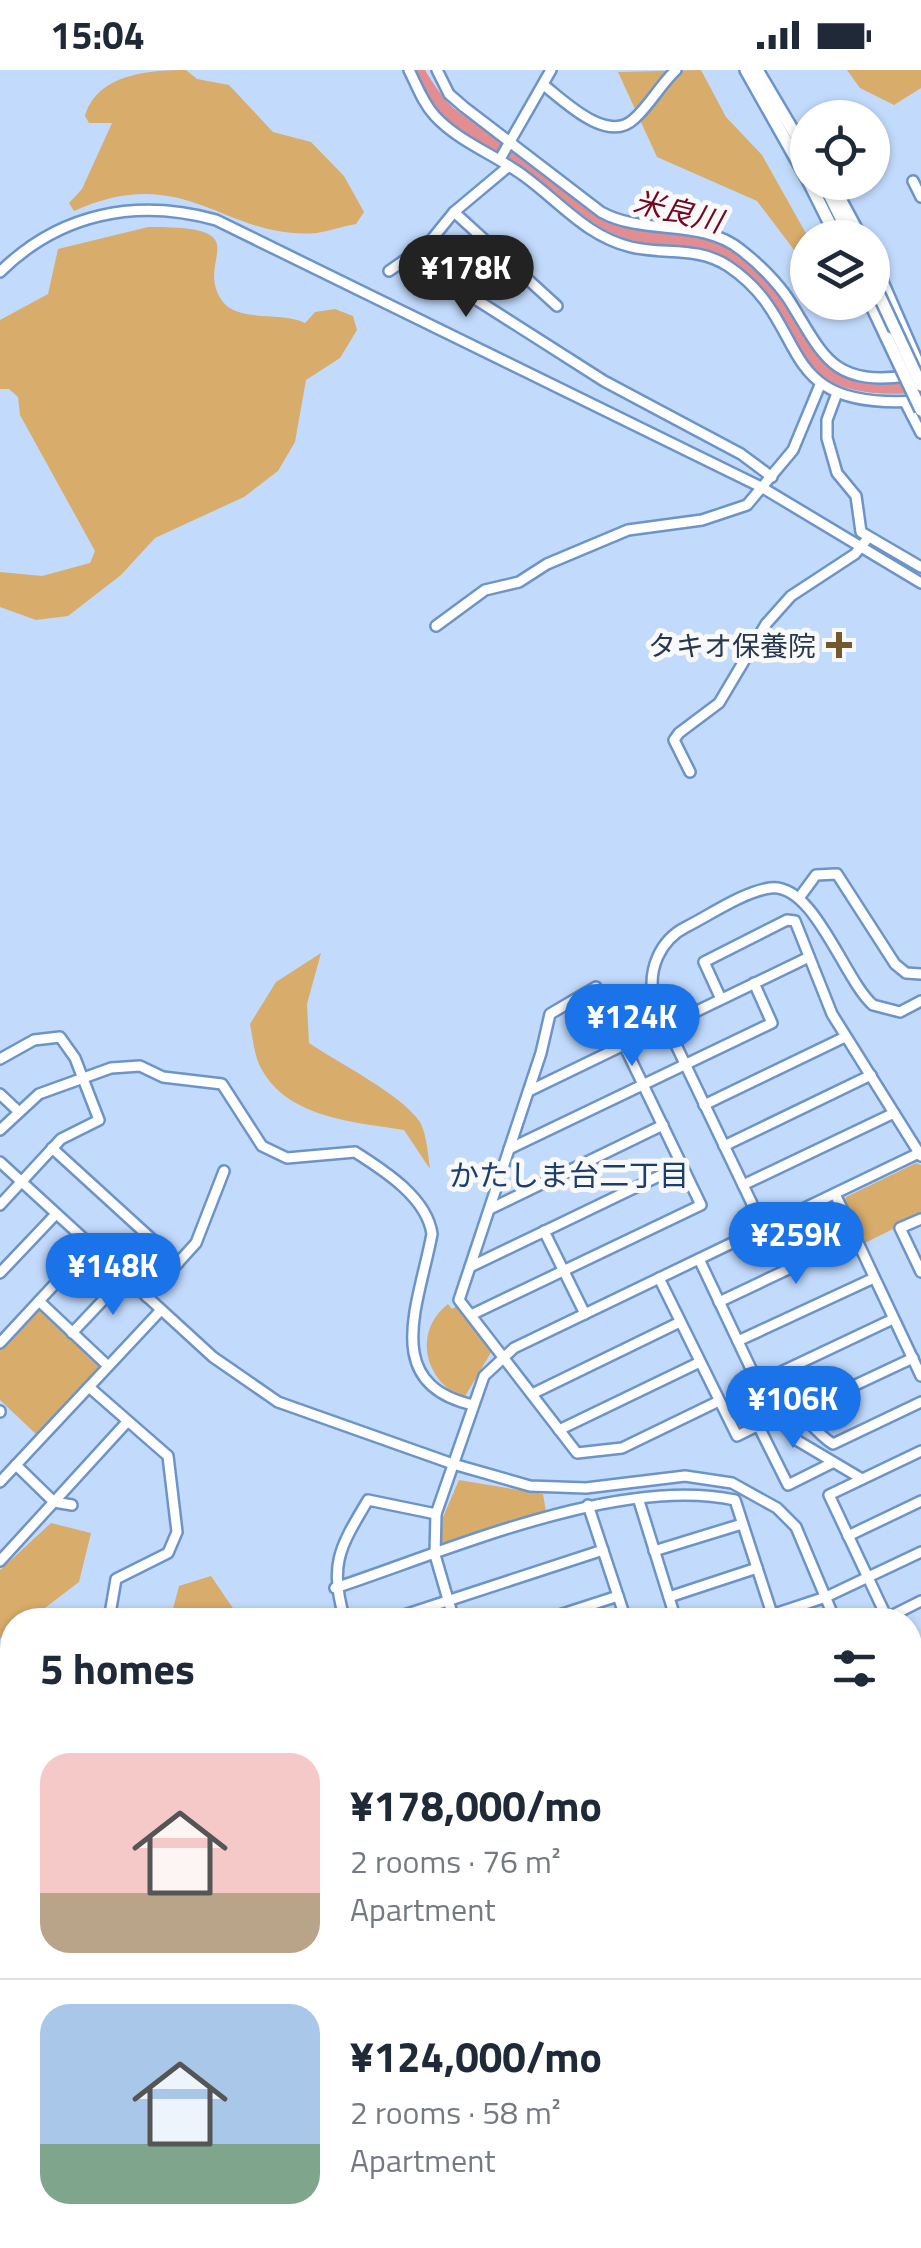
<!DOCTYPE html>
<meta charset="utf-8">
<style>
:root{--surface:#fff;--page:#f2f2f3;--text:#1f2937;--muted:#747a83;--line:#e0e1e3;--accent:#1a73e8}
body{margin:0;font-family:"Titillium Web","Noto Sans JP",sans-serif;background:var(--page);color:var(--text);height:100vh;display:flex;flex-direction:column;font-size:38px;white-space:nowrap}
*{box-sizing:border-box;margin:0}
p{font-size:32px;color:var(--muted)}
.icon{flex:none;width:55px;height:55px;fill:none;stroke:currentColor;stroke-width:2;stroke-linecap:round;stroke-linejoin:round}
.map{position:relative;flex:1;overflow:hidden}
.drawer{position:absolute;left:0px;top:1538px;width:922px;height:642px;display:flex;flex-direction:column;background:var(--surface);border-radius:40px 40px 0 0;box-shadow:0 2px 8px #0004}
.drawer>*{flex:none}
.buttons{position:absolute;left:790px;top:30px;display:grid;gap:20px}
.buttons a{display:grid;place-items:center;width:100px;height:100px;border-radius:50%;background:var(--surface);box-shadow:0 2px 8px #0004;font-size:50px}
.price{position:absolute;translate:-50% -85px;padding:0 22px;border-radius:35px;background:var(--accent);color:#fff;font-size:32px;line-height:65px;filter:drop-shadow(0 2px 5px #0008)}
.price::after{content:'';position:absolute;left:50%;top:60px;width:30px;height:22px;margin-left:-15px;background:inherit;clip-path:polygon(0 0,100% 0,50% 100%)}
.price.on{background:#222;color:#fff}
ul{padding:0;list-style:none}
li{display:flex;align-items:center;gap:30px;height:250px;padding:0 40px}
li+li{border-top:2px solid var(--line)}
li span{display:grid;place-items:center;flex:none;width:280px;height:200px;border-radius:30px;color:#555}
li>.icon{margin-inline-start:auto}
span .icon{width:120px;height:120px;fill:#fffc;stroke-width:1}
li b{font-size:42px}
h2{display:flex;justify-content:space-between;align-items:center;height:120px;padding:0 40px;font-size:42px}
.status{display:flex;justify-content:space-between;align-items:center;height:70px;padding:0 50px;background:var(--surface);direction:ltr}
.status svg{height:28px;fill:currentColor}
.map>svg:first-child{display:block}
.green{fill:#d8ac6b}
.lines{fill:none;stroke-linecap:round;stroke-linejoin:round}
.stream{stroke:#e28d92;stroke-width:2.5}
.river{stroke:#e28d92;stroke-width:15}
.minor-casing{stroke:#6d94c8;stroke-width:14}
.major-casing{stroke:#6d94c8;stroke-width:16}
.minor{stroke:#fff;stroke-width:9}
.major{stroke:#fff;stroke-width:11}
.major-bridge-casing{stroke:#6d94c8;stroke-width:16;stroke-linecap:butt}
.major-bridge{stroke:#fff;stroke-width:11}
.poi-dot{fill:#75582c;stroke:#f9f9f9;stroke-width:4}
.labels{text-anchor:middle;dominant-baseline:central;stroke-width:10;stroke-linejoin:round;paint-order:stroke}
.poi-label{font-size:28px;fill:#27384e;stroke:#f9f9f9;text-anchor:end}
.water-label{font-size:30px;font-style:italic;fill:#720923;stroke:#f9f9f9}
.neighbourhood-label{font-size:30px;fill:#1b3f6d;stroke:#f9f9f9}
</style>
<div class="status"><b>15:04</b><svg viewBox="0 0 49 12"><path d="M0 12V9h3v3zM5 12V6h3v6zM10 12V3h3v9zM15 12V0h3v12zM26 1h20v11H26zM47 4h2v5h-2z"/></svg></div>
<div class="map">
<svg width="921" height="2178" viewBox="0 0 921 2178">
<rect width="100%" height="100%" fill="#c2dbfd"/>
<g class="green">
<path d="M186,0L197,9L229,15L273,62L311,72L344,106L364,142L356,154C343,156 330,161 317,163C225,171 187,90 74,141L69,133L82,119L112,53H89L85,46C97,4 149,0 186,0Z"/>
<path d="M701,0L726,47L762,85L808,167L807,197L757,131L657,87L618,2Z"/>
<path d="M847,0H921V18L894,35L860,18Z"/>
<path d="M148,157C265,156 191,190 223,232C240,253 283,241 305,253L315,242L335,239L353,246L357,260L340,288L306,310L295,372L278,401L244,427L155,468L121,505L68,546L36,550L0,537V502L42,506L90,493L95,481L20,345L18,327L9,319H0V250L48,224L58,179Z"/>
<path d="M321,883L307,934L309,973C340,994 401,1024 420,1052C427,1065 428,1085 430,1099L404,1060C354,1052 289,1048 262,1000C254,987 253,968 250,954L276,912Z"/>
<path d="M916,1093L921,1095V1145L863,1174L844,1133L846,1127Z"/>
<path d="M448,1234L452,1239L458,1235L493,1279L464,1328C425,1312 412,1262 448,1234Z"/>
<path d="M40,1236L99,1291V1298L37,1365L0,1330V1279Z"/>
<path d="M459,1410L543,1424L546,1442L445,1475L441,1473L443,1447Z"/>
<path d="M51,1453L91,1463L79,1512L29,1550H12V1563L0,1568V1500Z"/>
<path d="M211,1506L241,1550H170L179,1516Z"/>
<path d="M0,1609L12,1613V1877L0,1870Z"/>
<path d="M304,2168H595L599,2178H310Z"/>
</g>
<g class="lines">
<path class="stream" d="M910,2007L921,2001"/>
<path class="river" d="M416,0C425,14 435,32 448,43C473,64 505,78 532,96C567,119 592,152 634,163C664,171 703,163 731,182C823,245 774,328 921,315"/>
<g class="minor-casing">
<g id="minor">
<path d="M409,0C417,16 423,33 435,46C459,72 496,85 524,106C560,132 586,166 631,177C664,185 698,176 728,196C815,254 768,341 918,331"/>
<path d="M437,0L449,24L464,37L601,142C644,166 702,148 741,180C758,193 778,213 789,230C824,286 831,316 907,306"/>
<path d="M545,16C565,32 608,74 634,49C650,35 660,15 676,0"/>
<path d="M500,89L551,0"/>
<path d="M913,111L921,127"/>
<path d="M454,142L557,236"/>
<path d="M411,188L604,311L741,384L772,407"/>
<path d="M389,201L428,174L454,142L509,96"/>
<path d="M0,202C60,143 136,128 216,150L763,418L921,513"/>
<path d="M837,323L827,350V368L837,403L856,426L861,462L921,497"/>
<path d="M905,332L921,363"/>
<path d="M436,556L485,520L519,512L547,494L628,460L702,450L747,435L793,380L820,315"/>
<path d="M690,702L674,670L679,663L719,633L766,554L791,526L855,484L868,468"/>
<path d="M799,828L816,805L837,804L895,894L906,903L921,904"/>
<path d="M721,929L704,892L787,850L795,851L832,944L921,1086"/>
<path d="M666,956L809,887"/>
<path d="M0,989L34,970L60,967L75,988L99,1050L61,1069L0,1135"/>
<path d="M529,1021L624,975"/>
<path d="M0,1024L18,1041"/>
<path d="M704,1035L845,967"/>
<path d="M0,1060L39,1024L111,998L140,996L163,1007L222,1014L262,1076L287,1088L355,1082C385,1101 427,1128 432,1164C419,1234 380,1314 473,1335"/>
<path d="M724,1076L871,1005"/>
<path d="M52,1078L178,1193"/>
<path d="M509,1079L772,953L754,913"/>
<path d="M0,1092L213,1287L278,1332L453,1394L530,1416L586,1418L685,1406L732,1413L777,1438L796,1457L835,1550"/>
<path d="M743,1115L894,1043"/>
<path d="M835,1124L921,1306"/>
<path d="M490,1139L663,1055"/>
<path d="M921,1149L900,1158L921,1202"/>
<path d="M544,1161L585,1244"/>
<path d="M750,1164L756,1154L755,1140L654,929C647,900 660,870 686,857C710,845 743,822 770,818C814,812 844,910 873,935L900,942L921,931"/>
<path d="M699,1189L753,1303C765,1320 784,1325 798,1340C810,1352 817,1364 833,1374L921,1332"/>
<path d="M470,1197L682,1095"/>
<path d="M0,1203L56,1144"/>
<path d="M659,1208L737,1366L777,1346L798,1371L862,1409"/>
<path d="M147,1227L196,1173L224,1101"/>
<path d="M39,1231L108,1296"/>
<path d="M719,1232L856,1167"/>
<path d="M471,1245L701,1135L596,917L550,944L541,983L459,1230L577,1383L622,1378L719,1331"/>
<path d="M72,1263L125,1207"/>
<path d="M738,1271L874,1208"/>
<path d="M0,1273L91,1175"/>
<path d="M760,1312L893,1249"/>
<path d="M89,1317L168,1386L177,1462L168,1483L116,1509L109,1550"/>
<path d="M532,1324L680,1252"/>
<path d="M0,1341V1342"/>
<path d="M800,1341L913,1288"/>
<path d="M758,1355L788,1415L832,1393"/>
<path d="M559,1360L700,1292"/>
<path d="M16,1395L54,1432L72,1435"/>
<path d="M0,1412L161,1240"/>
<path d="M639,1431L676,1550"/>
<path d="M588,1435L626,1550"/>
<path d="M848,1466L921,1431"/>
<path d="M654,1481L742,1454"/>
<path d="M0,1491L127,1352"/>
<path d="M335,1518C447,1481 618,1405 735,1430L774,1550"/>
<path d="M669,1527L757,1498"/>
<path d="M887,1548L921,1531"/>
<path d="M345,1550C328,1495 340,1477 368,1430L436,1444"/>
<path d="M389,1550L603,1480"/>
<path d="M454,1550L435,1485L436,1444L484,1306L514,1278L919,1083"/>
<path d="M544,1550L618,1526"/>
<path d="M756,1550L826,1527L921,1482"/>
<path d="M888,1550L829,1425L921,1381"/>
<path d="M910,1586L921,1581"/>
<path d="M910,1593L921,1608"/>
<path d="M0,1599L12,1603"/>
<path d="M910,1661L921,1672"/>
<path d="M0,1888L12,1897"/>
<path d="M0,1965L12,2020"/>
<path d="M910,2027L921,2032"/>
<path d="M0,2151L12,2142"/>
<path d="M65,2168L72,2178"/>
<path d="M619,2168L625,2178"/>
<path d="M668,2168L675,2178"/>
<path d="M721,2168L727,2178"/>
<path d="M822,2168L829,2178"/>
<path d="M888,2168L893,2178"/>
<path d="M768,2178L784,2168"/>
</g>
</g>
<g class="major-casing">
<g id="major">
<path d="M746,0L808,110"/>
<path d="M757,0L808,86"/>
<path d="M809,112L837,168"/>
<path d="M823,112L851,168"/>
<path d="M831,112L861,168"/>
<path d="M872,189L921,301"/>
<path d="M870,232L887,268"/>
</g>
</g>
<use href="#minor" class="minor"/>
<use href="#major" class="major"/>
<g class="major-bridge-casing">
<g id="major-bridge">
<path d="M872,210L921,315"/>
<path d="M887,268L921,340"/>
</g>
</g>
<use href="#major-bridge" class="major-bridge"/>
</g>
<path class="poi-dot" d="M834 560h10v10h10v10h-10v10h-10v-10h-10v-10h10z"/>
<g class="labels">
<g class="poi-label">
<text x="816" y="575">タキオ保養院</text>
</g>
<g class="water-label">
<text transform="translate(678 141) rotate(14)">米良川</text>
</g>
<g class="neighbourhood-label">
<text x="569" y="1105">かたしま台二丁目</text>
</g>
</g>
</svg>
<div class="buttons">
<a><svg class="icon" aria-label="locate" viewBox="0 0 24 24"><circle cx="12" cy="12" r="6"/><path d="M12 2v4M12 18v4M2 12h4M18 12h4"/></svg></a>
<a><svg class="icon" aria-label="layers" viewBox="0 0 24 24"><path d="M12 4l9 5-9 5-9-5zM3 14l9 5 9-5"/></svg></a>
</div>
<b class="price on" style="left:466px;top:250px">¥178K</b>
<b class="price" style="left:632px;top:999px">¥124K</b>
<b class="price" style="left:796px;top:1217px">¥259K</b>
<b class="price" style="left:113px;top:1248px">¥148K</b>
<b class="price" style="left:793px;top:1381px">¥106K</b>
<section class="drawer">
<h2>5 homes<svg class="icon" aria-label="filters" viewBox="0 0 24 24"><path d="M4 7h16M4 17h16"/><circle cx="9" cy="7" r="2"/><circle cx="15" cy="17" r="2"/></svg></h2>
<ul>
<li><span style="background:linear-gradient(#f6c9c9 70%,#b9a48a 0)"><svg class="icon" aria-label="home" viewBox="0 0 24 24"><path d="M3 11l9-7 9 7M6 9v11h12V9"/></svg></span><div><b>¥178,000/mo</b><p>2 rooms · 76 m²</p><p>Apartment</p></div></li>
<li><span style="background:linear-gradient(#a9c7e8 70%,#7fa58c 0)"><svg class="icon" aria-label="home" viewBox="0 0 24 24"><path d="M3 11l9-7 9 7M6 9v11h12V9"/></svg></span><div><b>¥124,000/mo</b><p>2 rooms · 58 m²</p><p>Apartment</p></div></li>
</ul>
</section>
</div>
